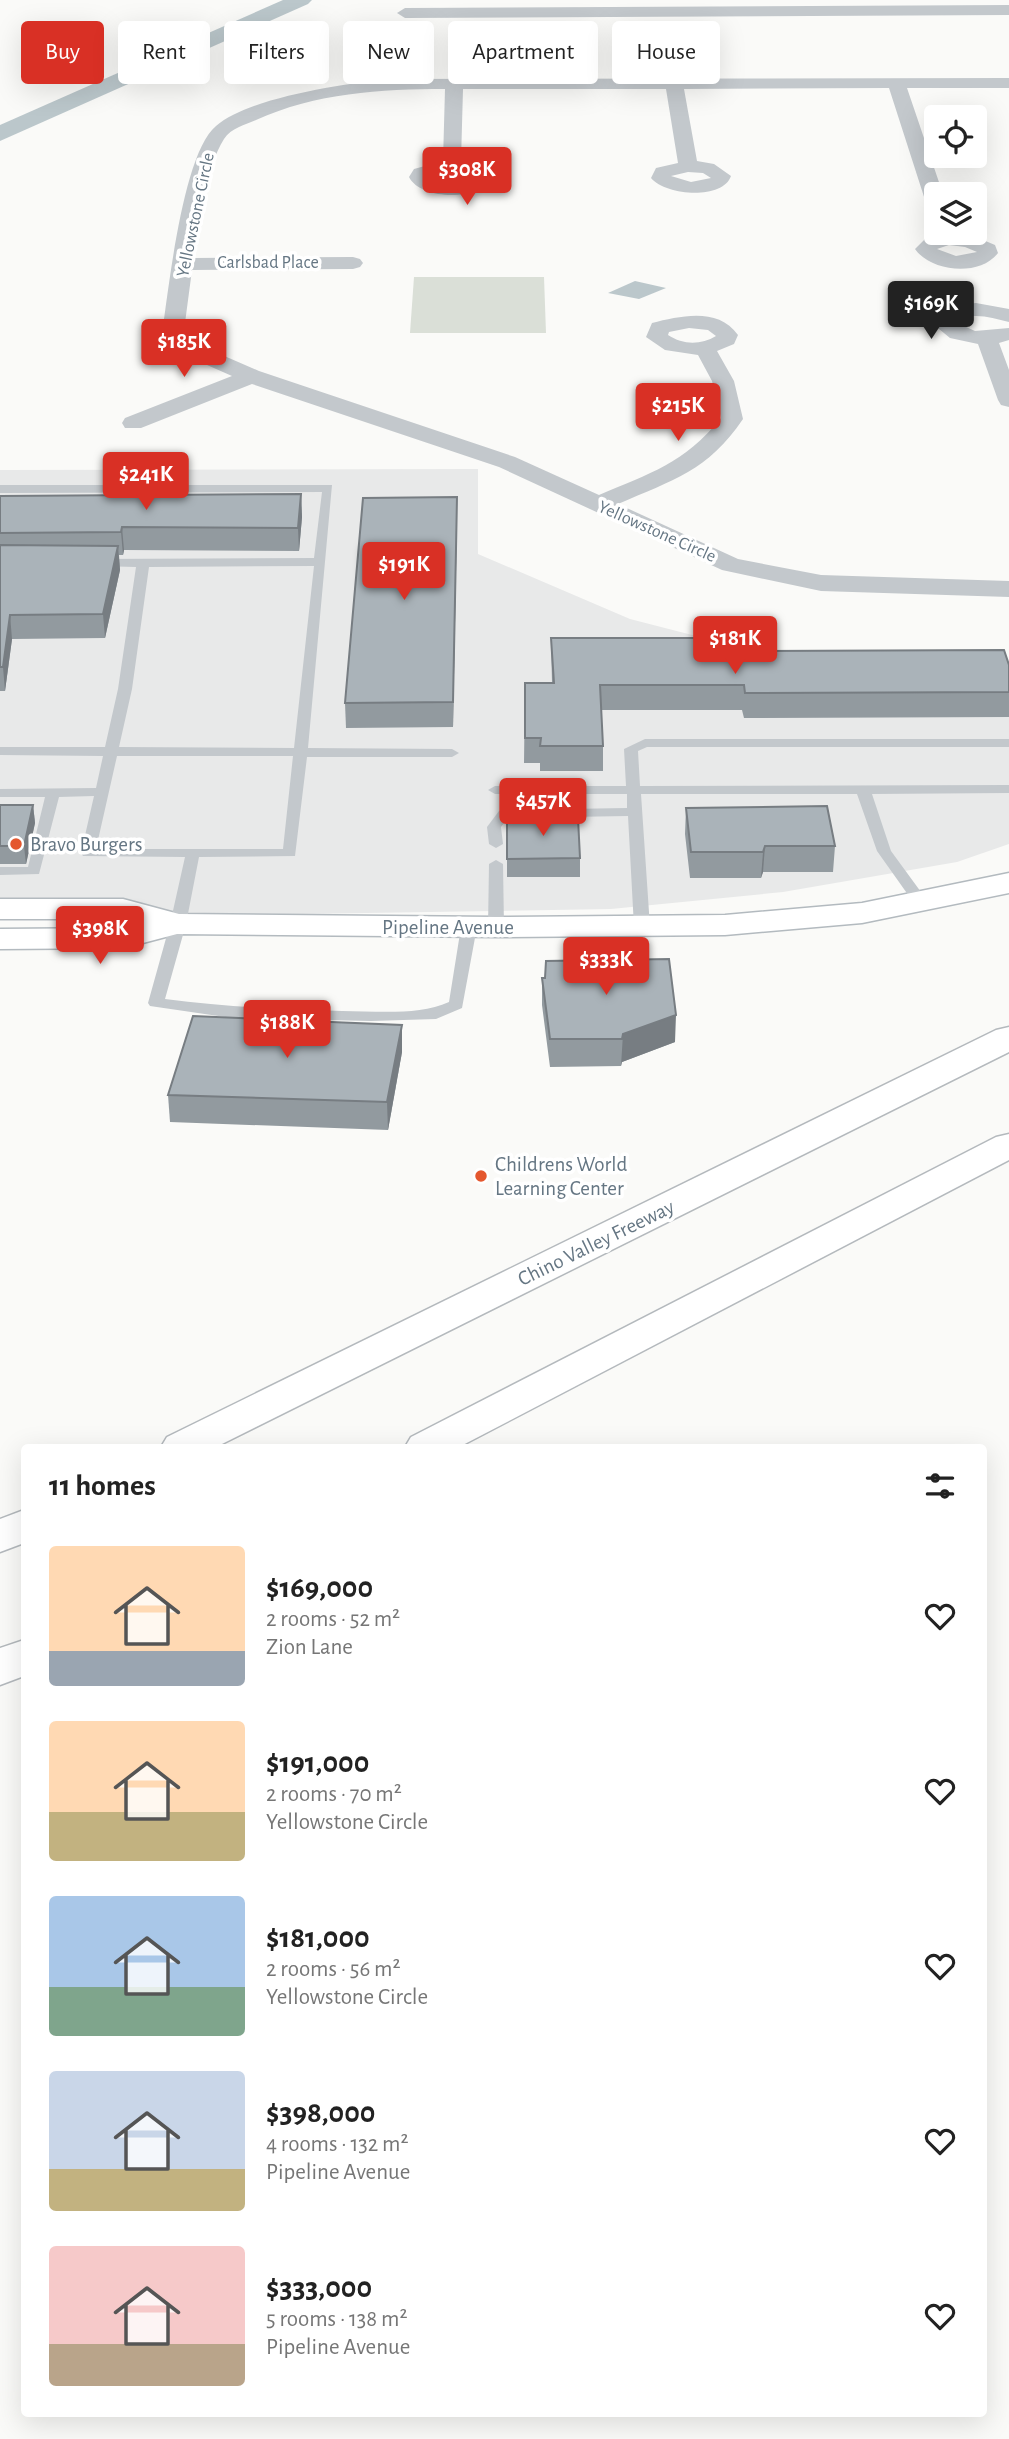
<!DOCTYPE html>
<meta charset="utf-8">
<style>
:root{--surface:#fff;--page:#f6f6f6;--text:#222;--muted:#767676;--accent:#d93025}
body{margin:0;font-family:"Alegreya Sans",sans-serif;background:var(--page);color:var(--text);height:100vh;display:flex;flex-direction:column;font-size:26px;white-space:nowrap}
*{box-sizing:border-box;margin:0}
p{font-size:23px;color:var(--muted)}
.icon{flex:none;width:38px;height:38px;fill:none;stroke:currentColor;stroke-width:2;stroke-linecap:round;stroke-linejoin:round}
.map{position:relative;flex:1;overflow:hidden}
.side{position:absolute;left:21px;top:1444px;width:966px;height:973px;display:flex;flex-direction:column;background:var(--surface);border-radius:7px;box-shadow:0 7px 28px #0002}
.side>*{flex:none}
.banner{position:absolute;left:21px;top:21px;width:968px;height:63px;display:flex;gap:14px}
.fabs{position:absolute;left:924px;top:105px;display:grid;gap:14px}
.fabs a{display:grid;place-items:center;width:63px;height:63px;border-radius:7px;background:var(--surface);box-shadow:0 7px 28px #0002;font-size:35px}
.price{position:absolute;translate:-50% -60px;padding:0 16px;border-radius:7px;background:var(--accent);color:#fff;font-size:23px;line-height:46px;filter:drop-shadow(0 2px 4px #0008)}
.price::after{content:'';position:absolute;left:50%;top:42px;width:21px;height:16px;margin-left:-10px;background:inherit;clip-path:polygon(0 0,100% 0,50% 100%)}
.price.on{background:#222;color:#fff}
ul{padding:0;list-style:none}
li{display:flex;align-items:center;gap:21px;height:175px;padding:0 28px}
li span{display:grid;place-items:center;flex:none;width:196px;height:140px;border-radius:7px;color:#555}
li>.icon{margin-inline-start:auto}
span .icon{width:84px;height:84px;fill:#fffc;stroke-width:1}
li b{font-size:30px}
h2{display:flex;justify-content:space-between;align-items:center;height:84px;padding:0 28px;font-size:30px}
.tag{padding:0 24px;border-radius:7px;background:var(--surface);box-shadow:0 7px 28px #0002;font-size:24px;line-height:63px}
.tag.on{background:var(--accent);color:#fff}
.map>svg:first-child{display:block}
.built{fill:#e8e9e9}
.green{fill:#dadfd7}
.water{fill:#bbc7cb}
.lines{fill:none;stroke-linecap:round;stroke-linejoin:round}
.canal{fill:#bbc7cb;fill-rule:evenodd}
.secondary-casing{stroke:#b3babf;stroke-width:3}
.highway-casing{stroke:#b4b9bd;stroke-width:3}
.lane{fill:#c3c8cc;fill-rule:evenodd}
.street{fill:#c3c8cc;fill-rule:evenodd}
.secondary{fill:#fff;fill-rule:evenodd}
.highway{fill:#fff;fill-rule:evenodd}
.wall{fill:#929a9f}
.shaded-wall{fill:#777d82}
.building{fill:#aab3b9;stroke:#777d82;stroke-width:2}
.poi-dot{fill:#e4572e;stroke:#fff;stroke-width:2.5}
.labels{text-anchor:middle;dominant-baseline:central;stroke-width:7;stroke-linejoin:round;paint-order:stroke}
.far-street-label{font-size:18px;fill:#657683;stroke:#fff}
.poi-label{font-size:21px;fill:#657683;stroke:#fff;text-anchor:start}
.street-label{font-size:21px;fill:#657683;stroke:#fff}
</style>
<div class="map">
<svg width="1009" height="2439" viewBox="0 0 1009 2439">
<rect width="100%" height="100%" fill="#fafaf8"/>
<path class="built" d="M478,469V554L630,619L801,663L1009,662V844L957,862L783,892L611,909L0,919V470Z"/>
<path class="green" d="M414,277H544L546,333H410Z"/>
<path class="water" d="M635,281L666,288L639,299L608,293Z"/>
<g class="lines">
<path class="canal" d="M283,0H312L308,4L0,141V125Z"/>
<g class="secondary-casing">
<path id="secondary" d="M1009,873V893L862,923L725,935L496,937L177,934L124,948L0,949V929L123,928L139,924L122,919H0V899H123L179,914L496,917L725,915L862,903Z"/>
</g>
<g class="highway-casing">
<g id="highway">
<path d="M1009,1027V1052L216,1447H161L167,1437L996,1030Z"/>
<path d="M1009,1134V1160L459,1447H405L411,1437L996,1137Z"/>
<path d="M24,1510V1543L0,1552V1519Z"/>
<path d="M24,1640V1676L0,1685V1648Z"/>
</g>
</g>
<g class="lane">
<path d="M0,485H332L308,748L452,749L459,753L452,757H307L295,856L199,857L186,924L165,999C224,1007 282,1009 342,1011C376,1011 418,1016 449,1002L461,927L469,922L477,927L462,1008L436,1019L371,1021L232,1018L150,1006L148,1003L170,924L185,857L83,856L81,853L94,796L59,797L39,874L0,875V867H28L45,797H0V789L96,788L103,756L0,755V747H105L118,689L136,567L98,566L92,562L94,559L314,558L322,492L0,493ZM314,566L294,748L119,747L132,689L149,567ZM117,756H293L283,849H96Z"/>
<path d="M645,739H1009V747H647L638,751L640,786L1009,785V793L872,794L891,851L929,903L921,908L916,906L877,851L857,794H641L650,927L642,932L634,927L628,816L508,818L501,827L503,844L496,848L489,844L487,827L499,811L504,810L627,808V794H495L488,790L495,786H626L624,749Z"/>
<path d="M496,860L503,864L504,927L496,932L488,927L489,864Z"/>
</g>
<g class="street">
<path d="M1009,5V15L405,18L397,13L405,8Z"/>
<path d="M1009,78V88H907L943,194H936V209L926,203L889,88L684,89L697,161L714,164L731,176C723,200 666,196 651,178L656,168L678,163L666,89H463L461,161L490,169L494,177C482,201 421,201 409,177L414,169L443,161L445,89C380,89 316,93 256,120C245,125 231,128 224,139C205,169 200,223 194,258L353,257L360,259L363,263L360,267L353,269L192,270L183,338L259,371L515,457L599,495C650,473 684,464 721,418L712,381L698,355L665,350L646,337L652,323C681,316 718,307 738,335L734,344L717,351L734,381L743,419C708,471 673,480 618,504L738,559L821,575L1009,581V597L821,591L722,570L499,467L252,384L141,428H125L122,423L125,418L232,376L164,346L161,341C168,295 182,154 216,126C250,97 344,84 389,79ZM688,172L703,173L711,178L691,182L671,176ZM441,173H463L476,177L452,183L428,177ZM689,328L708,330L716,336C701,345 683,345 668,335L669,332Z"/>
<path d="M949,233L976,237L995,245L998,253C980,277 931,272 915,249L925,239ZM949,245L965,247L977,252L956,256L937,249Z"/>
<path d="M976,303L1009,309V322C991,318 972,311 955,322L975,331L1009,328V340L999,343L1009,370V407L1001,405L998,400L978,344L950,338L933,324C938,307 960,304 976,303Z"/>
</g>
<use href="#secondary" class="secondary"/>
<use href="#highway" class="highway"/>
</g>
<g class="wall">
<path d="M301,494L302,517L299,551L124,550L123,555H119L120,570L105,638L12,639L5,691H0V496Z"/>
<path d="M457,497L453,727L346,728L345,703Z"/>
<path d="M551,638L742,651L1009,665V717L744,718L742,710H601L603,746V771H540V763H524L525,683H552Z"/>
<path d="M0,805H33L35,823L26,864H0Z"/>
<path d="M686,808L835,846L833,872H763L761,878H690L685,834Z"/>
<path d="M507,818L580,858V877H507Z"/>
<path d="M542,978L675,1042L622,1062L621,1066L550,1067L542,1005Z"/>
<path d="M402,1025V1052L388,1130L170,1122L168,1095Z"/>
</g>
<g class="shaded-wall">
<path d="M301,494L302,517L299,551L298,528Z"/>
<path d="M457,497V520L453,727V702Z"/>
<path d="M122,527L124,550L123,555L121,532Z"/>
<path d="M118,546L120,570L105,638L103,614Z"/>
<path d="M10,615L12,639L5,691L3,667Z"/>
<path d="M33,805L35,823L26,864L24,846Z"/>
<path d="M765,846L763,872L761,878L763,852Z"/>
<path d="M676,1015L675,1042L622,1062L621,1066L623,1034Z"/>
<path d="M402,1025V1052L388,1130L387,1102Z"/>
</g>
<g class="building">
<path d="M301,494L298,528L122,527L121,532L0,533V496Z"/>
<path d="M457,497L453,702L345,703L363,498Z"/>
<path d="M0,545L118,546L103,614L10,615L3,667H0Z"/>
<path d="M551,638H740L742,651L1004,650L1009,665V692L745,693L744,685H600L603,746H540L541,738H525V683H554Z"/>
<path d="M0,805H33L24,846H0Z"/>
<path d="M827,806L835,846H765L763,852H691L686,808Z"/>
<path d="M507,818H578L580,858L507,859Z"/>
<path d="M669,959L676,1015L623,1034L622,1039H550L542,978H545L546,961Z"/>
<path d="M193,1016L402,1025L387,1102L168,1095Z"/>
</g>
<g class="poi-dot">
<circle cx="16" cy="844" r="7"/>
<circle cx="481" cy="1176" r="7"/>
</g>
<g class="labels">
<g class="far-street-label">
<text transform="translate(196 215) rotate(-78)">Yellowstone Circle</text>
<text x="268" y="263">Carlsbad Place</text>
<text transform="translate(657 532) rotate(24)">Yellowstone Circle</text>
</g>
<g class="poi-label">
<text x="30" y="844">Bravo Burgers</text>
<text x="495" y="1164">Childrens World<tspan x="495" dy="24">Learning Center</tspan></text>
</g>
<g class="street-label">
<text x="448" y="927">Pipeline Avenue</text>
<text transform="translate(596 1243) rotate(-26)">Chino Valley Freeway</text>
</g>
</g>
</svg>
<div class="fabs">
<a><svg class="icon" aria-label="locate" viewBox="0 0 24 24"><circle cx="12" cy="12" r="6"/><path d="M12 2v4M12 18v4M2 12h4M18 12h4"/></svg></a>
<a><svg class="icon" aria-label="layers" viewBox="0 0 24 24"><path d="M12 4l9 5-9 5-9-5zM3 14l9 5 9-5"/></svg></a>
</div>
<b class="price" style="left:467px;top:207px">$308K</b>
<b class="price on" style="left:931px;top:341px">$169K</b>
<b class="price" style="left:184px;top:379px">$185K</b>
<b class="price" style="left:678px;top:443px">$215K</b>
<b class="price" style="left:146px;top:512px">$241K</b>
<b class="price" style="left:404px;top:602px">$191K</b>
<b class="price" style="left:735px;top:676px">$181K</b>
<b class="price" style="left:543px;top:838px">$457K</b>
<b class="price" style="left:100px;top:966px">$398K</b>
<b class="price" style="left:606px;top:997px">$333K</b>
<b class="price" style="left:287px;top:1060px">$188K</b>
<div class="banner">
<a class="tag on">Buy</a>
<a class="tag">Rent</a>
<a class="tag">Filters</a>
<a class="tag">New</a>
<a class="tag">Apartment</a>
<a class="tag">House</a>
</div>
<section class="side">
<h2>11 homes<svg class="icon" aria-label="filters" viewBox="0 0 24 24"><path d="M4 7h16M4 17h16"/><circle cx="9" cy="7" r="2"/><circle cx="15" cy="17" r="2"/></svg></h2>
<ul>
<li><span style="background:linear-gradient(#ffd9b3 75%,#9aa5b1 0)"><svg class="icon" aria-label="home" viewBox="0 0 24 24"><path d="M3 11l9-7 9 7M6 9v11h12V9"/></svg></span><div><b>$169,000</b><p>2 rooms · 52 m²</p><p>Zion Lane</p></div><svg class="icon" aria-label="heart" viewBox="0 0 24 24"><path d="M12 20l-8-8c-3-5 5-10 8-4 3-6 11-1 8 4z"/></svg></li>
<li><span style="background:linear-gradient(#ffd9b3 65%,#c2b280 0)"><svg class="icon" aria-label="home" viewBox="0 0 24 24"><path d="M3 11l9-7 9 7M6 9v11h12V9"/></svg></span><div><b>$191,000</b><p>2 rooms · 70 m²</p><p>Yellowstone Circle</p></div><svg class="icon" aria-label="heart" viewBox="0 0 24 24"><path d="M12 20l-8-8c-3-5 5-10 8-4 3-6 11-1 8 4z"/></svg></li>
<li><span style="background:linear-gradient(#a9c7e8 65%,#7fa58c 0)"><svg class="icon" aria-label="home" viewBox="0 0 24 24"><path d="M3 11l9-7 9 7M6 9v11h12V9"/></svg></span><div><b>$181,000</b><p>2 rooms · 56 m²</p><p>Yellowstone Circle</p></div><svg class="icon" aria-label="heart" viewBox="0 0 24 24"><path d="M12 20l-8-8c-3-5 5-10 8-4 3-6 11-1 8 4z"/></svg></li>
<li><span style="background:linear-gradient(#c9d6e8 70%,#c2b280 0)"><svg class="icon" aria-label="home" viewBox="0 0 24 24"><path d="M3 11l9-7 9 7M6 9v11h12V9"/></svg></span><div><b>$398,000</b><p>4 rooms · 132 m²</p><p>Pipeline Avenue</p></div><svg class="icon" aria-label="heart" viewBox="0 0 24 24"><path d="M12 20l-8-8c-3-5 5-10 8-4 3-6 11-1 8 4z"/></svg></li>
<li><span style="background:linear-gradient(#f6c9c9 70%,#b9a48a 0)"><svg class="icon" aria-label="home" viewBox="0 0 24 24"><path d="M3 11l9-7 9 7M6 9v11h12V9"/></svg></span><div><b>$333,000</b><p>5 rooms · 138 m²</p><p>Pipeline Avenue</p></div><svg class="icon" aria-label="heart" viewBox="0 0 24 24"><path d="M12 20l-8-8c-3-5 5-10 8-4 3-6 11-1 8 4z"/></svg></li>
</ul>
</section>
</div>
